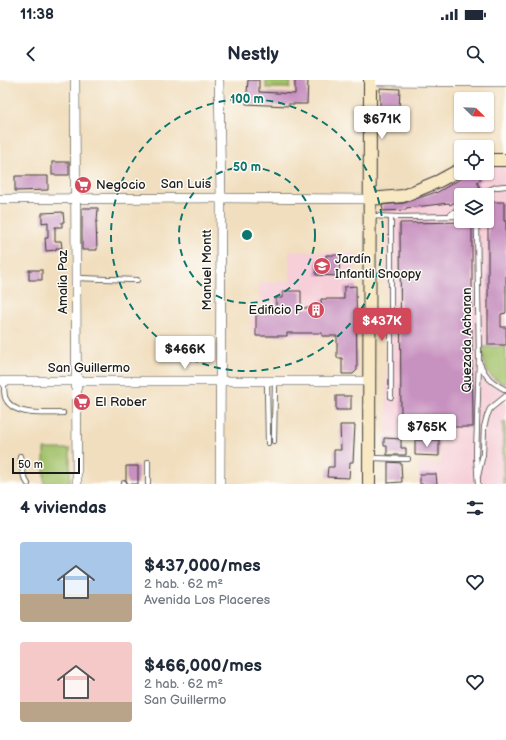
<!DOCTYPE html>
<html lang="es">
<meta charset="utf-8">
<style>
:root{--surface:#fff;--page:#f2f2f3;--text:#1f2937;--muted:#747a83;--accent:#d1495b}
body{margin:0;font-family:"Balsamiq Sans",sans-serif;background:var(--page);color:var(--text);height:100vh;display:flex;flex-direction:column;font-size:15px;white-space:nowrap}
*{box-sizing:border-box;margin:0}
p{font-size:13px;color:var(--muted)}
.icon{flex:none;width:22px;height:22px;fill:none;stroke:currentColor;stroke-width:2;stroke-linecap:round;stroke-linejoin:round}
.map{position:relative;height:404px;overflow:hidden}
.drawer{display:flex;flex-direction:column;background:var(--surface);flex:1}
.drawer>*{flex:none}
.needle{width:26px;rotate:113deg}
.buttons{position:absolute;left:454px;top:12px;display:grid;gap:8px}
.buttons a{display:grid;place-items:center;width:40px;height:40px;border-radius:4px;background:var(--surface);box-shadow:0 1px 3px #0004;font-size:20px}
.scale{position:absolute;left:12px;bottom:10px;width:68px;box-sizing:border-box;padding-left:4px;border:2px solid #1c1c1c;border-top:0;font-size:11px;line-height:14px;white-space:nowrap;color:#1c1c1c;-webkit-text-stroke:3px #fdfcf7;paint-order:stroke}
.price{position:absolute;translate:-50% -34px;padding:0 9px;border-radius:4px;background:#fff;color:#222;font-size:13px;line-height:26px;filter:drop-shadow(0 1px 2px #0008)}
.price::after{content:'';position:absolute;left:50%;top:24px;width:12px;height:9px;margin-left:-6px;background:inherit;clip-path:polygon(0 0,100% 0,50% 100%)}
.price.on{background:var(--accent);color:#fff}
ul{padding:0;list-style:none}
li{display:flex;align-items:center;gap:12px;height:100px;padding:0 20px}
li span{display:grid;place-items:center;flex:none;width:112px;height:80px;border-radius:4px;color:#555}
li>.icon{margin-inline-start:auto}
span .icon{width:48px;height:48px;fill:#fffc;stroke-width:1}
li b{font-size:17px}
h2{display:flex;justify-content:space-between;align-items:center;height:48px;padding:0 20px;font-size:17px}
.status{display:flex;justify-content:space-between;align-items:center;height:28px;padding:0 20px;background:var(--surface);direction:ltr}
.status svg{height:11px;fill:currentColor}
header{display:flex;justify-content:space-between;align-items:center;height:52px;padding:0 20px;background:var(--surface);font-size:18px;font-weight:800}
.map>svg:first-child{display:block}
.built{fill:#f6cfd8;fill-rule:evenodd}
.green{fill:#a1c169;stroke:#5e6e42}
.building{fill:#c791c0}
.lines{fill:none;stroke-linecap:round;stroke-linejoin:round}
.lane-casing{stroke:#3c3934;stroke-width:6}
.street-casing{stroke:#3c3934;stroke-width:10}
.secondary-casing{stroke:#3c3934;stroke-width:14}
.lane{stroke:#fff;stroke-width:4.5}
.street{stroke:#fff;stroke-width:9}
.secondary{stroke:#f8e8c3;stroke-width:12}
.ring{fill:none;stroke:#0f766e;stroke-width:2;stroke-dasharray:7 5}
.labels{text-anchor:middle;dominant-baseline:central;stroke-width:3;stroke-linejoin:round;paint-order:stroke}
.street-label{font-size:13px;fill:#1c1c1c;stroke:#fdfcf7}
.poi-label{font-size:13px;fill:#1c1c1c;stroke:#fdfcf7;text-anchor:start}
.centre{fill:#0f766e;stroke:#fdfcf7;stroke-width:2}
.ring-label{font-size:12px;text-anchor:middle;font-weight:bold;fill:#0f766e;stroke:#fdfcf7;stroke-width:3;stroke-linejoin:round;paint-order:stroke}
</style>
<div class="status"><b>11:38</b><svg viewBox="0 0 49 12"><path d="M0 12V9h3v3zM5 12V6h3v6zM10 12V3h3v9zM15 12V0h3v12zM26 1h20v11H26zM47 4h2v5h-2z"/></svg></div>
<header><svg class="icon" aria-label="back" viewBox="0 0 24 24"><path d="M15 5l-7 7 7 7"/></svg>Nestly<svg class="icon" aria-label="search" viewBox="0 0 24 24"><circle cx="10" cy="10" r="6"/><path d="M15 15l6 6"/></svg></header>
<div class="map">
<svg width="506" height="404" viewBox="0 0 506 404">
<rect width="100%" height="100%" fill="#fdfcf7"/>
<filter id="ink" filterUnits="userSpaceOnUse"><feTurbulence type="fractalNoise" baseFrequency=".025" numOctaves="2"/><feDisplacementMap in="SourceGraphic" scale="8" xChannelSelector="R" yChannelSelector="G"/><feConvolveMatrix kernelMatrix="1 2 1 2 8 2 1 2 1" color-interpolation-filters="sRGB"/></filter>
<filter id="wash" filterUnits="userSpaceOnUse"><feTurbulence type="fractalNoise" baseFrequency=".012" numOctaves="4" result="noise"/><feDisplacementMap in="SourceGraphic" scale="16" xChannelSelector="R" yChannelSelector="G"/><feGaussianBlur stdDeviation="0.9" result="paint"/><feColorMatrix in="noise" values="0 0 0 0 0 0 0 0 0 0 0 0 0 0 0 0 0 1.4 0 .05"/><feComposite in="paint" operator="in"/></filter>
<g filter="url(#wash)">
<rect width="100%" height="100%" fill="#f1debe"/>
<g class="built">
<path d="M487,85H506V404H418V383H441V359L386,357L387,131H383L382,122L461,93H487ZM461,115H487V141H461Z"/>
<path d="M289,171L356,172L357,256L251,255V230H259V202L290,201Z"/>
</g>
<g class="green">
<path d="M266,0H291L290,8H266Z"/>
<path d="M483,267H506V304C485,298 483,286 483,267Z"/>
<rect x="503" y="342" width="3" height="62"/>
<rect x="44" y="369" width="26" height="35"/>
</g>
<g id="blocks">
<g class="building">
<path d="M248,0H259V12L295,14V0H308L307,24H288V26L246,24Z"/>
<path d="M380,8L400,9L399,29H380Z"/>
<rect x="52" y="82" width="17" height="13"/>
<path d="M471,93H476L481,100L477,102L480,108L467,115H461V119L450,125L449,123L406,128V130L383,131L382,125L404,123L436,112V113Z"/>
<path d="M15,96H48V110L15,111Z"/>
<path d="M488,122H504V141H506V233L501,234V247H506V265H488Z"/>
<path d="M82,128H98L97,142H96L97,170H82Z"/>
<path d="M63,132L64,142H62V147H55V161H61L62,168H56V170L46,171L45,158H48V142L42,143V133Z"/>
<path d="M472,142V228H467V249H472L473,347H401L400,143Z"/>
<path d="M326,175H340L339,196L316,195V181H326Z"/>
<rect x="29" y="190" width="13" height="10"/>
<path d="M356,206L357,290L353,294H342V278H337V256H322V253H287V256H256V233H276V218H283V211H301V228H321V219H344V207Z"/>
<rect x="336" y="316" width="15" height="14"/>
<path d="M340,345H355L353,382H350L349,398L327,397L328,387H334V370H341Z"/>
<path d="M384,358L401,359V368H406V375H387V366H384Z"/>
<path d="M415,360H439V376L415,375Z"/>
<path d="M388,382L401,383L402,402L388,403Z"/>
<path d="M126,386H138V404H128L126,400Z"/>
<path d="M420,394H436L437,404H420Z"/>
</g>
</g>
</g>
<g filter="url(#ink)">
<use href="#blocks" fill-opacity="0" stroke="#3c3934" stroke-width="1"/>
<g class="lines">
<g class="lane-casing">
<g id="lane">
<path d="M478,115L496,107L506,106"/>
<path d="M450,135L461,127"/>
<path d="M371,136L398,137L461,136"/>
<path d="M391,137V317"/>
<path d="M477,141L479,280L476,375L478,404"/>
<path d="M76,198L137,200"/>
<path d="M479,282C486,298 491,302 506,310"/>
<path d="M4,301C4,306 4,312 5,317C12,337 46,333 63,333"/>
<path d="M267,301L268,363"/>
<path d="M274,361L275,301"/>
<path d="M20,376L24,397L28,404"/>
<path d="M370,378L408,379"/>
<path d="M148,382V404"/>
<path d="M478,396L483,374L484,347L487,336L490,329L506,316"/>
<path d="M124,404V403"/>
</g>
</g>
<g class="street-casing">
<g id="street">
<path d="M75,0L77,404"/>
<path d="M219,0L221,118L220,404"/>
<path d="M370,1L506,2"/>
<path d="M0,119L221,118L370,119"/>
<path d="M0,301H369"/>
</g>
</g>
<g class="secondary-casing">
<g id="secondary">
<path d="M487,80H506"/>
<path d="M370,119L403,116L439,101L461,89"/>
<path d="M369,404L370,0"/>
</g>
</g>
<use href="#lane" class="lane"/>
<use href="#street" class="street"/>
<use href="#secondary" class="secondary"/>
</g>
</g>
<g class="ring">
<circle cx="247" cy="155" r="68"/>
<circle cx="247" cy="155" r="136"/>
</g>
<defs>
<g id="supermarket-disc" transform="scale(0.9)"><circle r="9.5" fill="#d1495b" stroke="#fdfcf7"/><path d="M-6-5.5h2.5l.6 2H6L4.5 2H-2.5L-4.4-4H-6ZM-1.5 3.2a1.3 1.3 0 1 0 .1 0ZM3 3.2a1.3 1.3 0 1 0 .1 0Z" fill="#fff"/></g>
<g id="school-disc" transform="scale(0.9)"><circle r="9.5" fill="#d1495b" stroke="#fdfcf7"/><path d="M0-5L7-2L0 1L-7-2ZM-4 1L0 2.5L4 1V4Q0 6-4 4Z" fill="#fff"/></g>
<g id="building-disc" transform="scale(0.9)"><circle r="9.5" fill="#d1495b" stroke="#fdfcf7"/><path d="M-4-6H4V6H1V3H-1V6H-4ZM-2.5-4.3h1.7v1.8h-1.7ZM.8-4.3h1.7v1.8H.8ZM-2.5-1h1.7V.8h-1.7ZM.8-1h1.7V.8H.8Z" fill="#fff"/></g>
</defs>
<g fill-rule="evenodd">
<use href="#supermarket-disc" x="83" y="105"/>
<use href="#school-disc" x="322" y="186"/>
<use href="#building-disc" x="316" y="230"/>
<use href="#supermarket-disc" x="82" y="322"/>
</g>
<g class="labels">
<g class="street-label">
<text x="186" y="104">San Luis</text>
<text transform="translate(207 190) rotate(-90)">Manuel Montt</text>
<text transform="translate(63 202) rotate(-90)">Amalia Paz</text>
<text transform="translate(467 260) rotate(-90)">Quezada Acharan</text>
<text x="89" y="288">San Guillermo</text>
</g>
<g class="poi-label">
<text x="96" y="105">Negocio</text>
<text x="335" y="179">Jardín<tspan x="335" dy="15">Infantil Snoopy</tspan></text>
<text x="303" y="230" text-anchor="end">Edificio P</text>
<text x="95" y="322">El Rober</text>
</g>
</g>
<circle cx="247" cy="155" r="6" class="centre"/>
<g class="ring-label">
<text x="247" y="23">100 m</text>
<text x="247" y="91">50 m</text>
</g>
</svg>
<div class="buttons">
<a><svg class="needle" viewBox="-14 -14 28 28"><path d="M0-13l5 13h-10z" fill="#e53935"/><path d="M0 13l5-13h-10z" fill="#747a83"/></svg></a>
<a><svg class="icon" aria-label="locate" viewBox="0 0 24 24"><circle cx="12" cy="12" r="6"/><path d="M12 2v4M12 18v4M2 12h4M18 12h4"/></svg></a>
<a><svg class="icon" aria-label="layers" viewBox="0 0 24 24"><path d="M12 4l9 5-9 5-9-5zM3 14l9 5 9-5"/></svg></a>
</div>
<div class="scale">50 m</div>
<b class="price" style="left:382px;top:60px">$671K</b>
<b class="price on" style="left:382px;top:262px">$437K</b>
<b class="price" style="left:185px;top:290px">$466K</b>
<b class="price" style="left:427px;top:368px">$765K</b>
</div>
<section class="drawer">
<h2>4 viviendas<svg class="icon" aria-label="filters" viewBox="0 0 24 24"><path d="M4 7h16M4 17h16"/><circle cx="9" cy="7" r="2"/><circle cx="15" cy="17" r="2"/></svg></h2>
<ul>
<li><span style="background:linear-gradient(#a9c7e8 65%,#b9a48a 0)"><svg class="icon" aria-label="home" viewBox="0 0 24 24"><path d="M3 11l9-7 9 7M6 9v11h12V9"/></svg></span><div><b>$437,000/mes</b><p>2 hab. · 62 m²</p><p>Avenida Los Placeres</p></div><svg class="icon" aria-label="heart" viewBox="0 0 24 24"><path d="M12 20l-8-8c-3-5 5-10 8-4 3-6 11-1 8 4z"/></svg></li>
<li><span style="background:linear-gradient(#f6c9c9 75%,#b9a48a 0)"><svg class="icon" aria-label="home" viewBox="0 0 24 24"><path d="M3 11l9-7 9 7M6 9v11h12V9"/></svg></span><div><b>$466,000/mes</b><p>2 hab. · 62 m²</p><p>San Guillermo</p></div><svg class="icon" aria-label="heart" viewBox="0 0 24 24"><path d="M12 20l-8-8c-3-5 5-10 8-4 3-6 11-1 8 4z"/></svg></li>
</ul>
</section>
